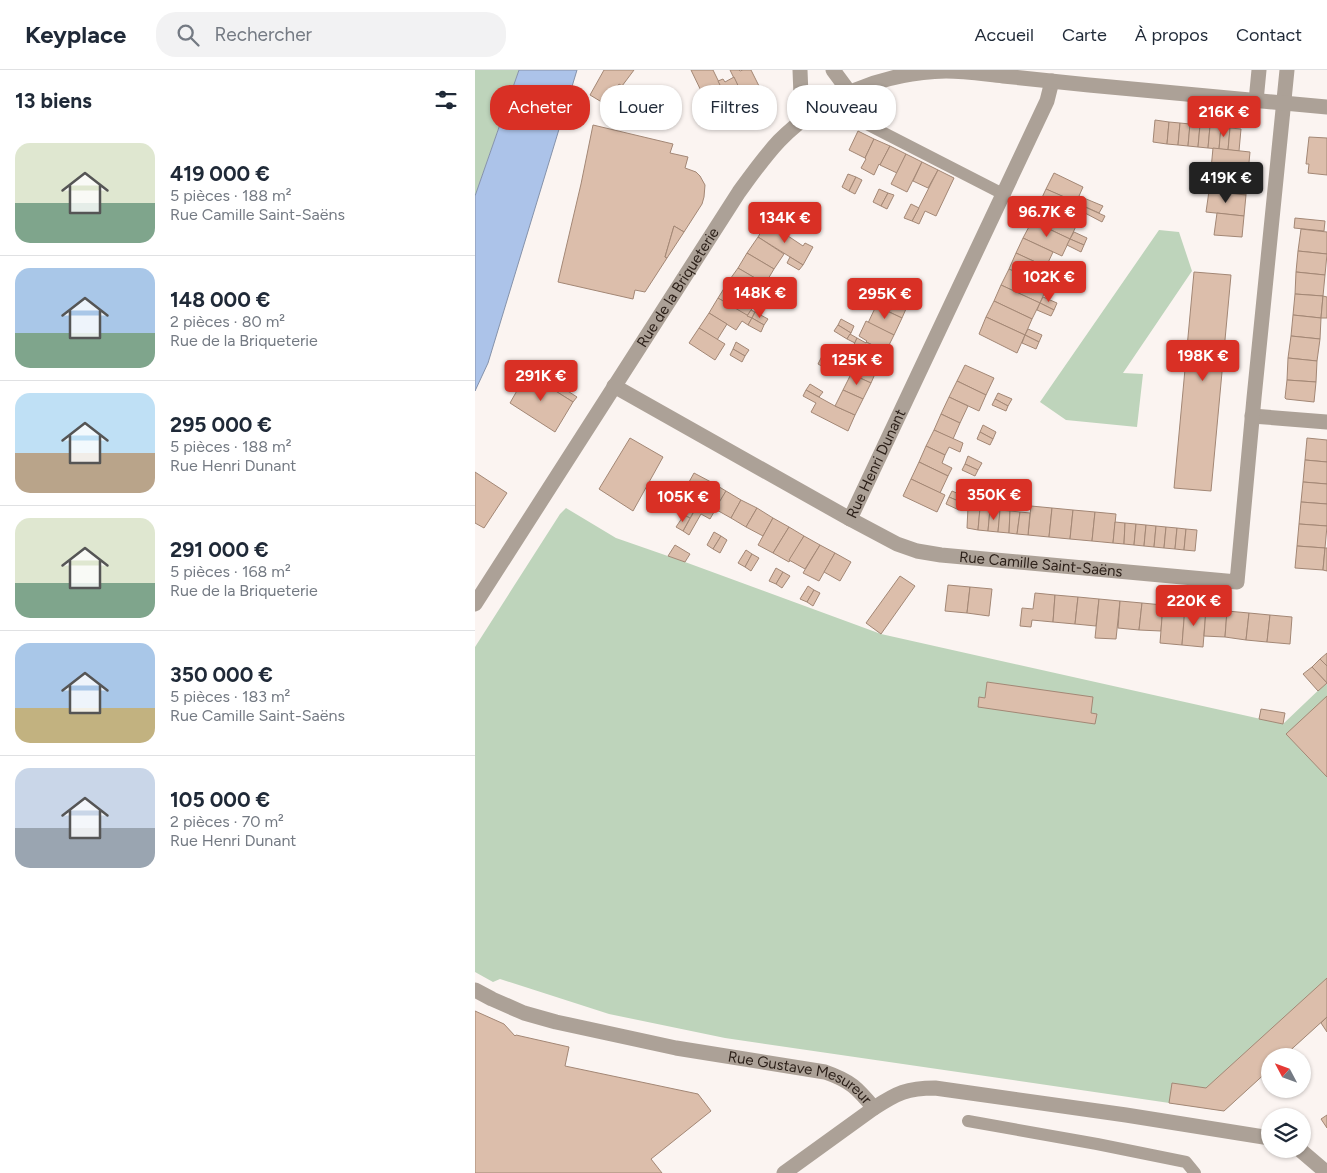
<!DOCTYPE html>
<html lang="fr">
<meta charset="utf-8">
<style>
:root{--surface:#fff;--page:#f2f2f3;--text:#1f2937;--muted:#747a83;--line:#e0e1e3;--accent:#d93025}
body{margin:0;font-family:Figtree,sans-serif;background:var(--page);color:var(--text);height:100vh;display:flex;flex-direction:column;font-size:19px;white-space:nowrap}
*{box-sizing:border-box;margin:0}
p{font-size:16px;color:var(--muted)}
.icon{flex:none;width:28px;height:28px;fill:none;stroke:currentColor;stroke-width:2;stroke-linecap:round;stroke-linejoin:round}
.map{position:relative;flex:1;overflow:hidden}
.sheet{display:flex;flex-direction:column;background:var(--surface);width:475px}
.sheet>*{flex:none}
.guide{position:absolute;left:15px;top:15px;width:475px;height:45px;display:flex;gap:10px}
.needle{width:32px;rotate:311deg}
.fabs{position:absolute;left:786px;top:978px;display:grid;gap:10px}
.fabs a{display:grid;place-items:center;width:50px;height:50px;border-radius:50%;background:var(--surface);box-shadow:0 1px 4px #0004;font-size:25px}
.price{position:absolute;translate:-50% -42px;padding:0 11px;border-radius:5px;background:var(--accent);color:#fff;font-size:16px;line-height:32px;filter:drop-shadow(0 1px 2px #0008)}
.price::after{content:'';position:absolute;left:50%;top:30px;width:15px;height:11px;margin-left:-8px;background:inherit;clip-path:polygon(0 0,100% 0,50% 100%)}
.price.current{background:#222;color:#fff}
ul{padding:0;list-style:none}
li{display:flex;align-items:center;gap:15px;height:125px;padding:0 15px}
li+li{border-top:1px solid var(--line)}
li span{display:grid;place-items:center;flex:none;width:140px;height:100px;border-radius:15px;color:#555}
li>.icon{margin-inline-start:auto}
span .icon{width:60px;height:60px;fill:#fffc;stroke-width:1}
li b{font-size:21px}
h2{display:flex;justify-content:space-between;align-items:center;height:60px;padding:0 15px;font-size:21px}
.chip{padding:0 18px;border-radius:20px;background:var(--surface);box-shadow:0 1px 4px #0004;font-size:18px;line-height:45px}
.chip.current{background:var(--accent);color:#fff}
header{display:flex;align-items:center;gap:30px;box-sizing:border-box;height:70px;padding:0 25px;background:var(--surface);border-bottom:1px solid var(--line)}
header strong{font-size:24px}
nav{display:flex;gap:28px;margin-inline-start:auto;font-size:18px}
.search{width:350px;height:45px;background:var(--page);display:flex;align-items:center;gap:12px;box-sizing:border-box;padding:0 18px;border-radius:20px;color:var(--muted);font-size:19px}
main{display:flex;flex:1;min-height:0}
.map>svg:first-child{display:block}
.green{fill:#bed4bb}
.water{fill:#acc3e9;stroke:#8592aa}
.building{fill:#dcbeab;stroke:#a38775}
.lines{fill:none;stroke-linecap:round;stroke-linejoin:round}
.lane{stroke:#aca197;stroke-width:12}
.street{stroke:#aca197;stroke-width:15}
.labels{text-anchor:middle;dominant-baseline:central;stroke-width:4.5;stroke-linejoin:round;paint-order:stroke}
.street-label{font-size:15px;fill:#2b1f18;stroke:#fff}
</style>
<header>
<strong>Keyplace</strong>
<div class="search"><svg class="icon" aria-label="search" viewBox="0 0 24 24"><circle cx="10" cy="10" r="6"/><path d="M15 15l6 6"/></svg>Rechercher</div>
<nav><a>Accueil</a><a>Carte</a><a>À propos</a><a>Contact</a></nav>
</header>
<main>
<section class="sheet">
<h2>13 biens<svg class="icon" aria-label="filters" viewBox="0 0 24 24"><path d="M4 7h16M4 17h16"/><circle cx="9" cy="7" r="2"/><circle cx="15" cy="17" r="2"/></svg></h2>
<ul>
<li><span style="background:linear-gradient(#dfe7d0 60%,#7fa58c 0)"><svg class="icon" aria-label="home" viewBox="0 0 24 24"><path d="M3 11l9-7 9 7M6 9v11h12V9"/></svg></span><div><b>419 000 €</b><p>5 pièces · 188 m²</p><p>Rue Camille Saint-Saëns</p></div></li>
<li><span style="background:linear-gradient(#a9c7e8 65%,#7fa58c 0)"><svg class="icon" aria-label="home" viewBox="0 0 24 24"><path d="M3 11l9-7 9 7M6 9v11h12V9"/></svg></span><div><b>148 000 €</b><p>2 pièces · 80 m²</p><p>Rue de la Briqueterie</p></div></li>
<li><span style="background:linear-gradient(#bfe0f5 60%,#b9a48a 0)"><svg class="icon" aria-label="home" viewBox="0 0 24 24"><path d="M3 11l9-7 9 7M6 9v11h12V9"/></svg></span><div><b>295 000 €</b><p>5 pièces · 188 m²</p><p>Rue Henri Dunant</p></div></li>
<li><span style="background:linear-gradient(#dfe7d0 65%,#7fa58c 0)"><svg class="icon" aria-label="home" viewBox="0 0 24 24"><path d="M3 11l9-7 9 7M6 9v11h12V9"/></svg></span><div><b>291 000 €</b><p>5 pièces · 168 m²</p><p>Rue de la Briqueterie</p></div></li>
<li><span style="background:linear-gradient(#a9c7e8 65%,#c2b280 0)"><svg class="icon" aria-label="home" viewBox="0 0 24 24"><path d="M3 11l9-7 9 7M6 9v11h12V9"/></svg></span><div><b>350 000 €</b><p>5 pièces · 183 m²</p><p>Rue Camille Saint-Saëns</p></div></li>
<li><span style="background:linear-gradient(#c9d6e8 60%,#9aa5b1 0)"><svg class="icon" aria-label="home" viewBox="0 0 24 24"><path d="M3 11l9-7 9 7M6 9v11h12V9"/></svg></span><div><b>105 000 €</b><p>2 pièces · 70 m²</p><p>Rue Henri Dunant</p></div></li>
</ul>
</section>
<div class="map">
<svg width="852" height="1103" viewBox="0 0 852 1103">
<rect width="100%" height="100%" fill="#fbf4f1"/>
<g class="green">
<path d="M0,0H44L0,126Z"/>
<path d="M684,160L704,162L717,201L648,303L668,304L662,357L591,350L565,332Z"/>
<path d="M91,438L141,468L210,492L406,564L808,654L852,612V947L809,986H795V999L749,1041L250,968L134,944L25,909L18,912L0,902V577L85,444Z"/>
</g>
<path class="water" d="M44,0H102L13,293L0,321V126Z"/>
<g class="building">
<path d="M129,0H159L147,16L144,14L130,34L115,25Z"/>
<path d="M216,0H238L261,47L243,56Z"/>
<path d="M255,0H264L265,1L268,0H276L292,32L275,41Z"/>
<path d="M259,7L275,41L261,47L243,11L248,9L250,12Z"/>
<path d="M680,50L694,52L692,74L678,72Z"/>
<path d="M694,52L705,53L703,75L692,74Z"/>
<path d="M705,53L715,54L713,76L703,75Z"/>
<path d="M715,54L725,55L723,77L713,76Z"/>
<path d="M118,55L198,74L195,83L213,87L210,98L221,102L225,106L230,115L229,127L227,134L209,162L199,156L190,187L192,188L170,222L160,220L158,229L83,212L106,114Z"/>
<path d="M725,55L735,56L733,78L723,77Z"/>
<path d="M735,56L746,57L744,79L733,78Z"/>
<path d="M746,57L755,58L753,80L744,79Z"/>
<path d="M755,58L766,59L764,81L753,80Z"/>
<path d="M383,61L399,69L390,88L374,80Z"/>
<path d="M834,67L852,68V105L833,103L834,94H831Z"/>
<path d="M399,69L415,76L405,95L404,94L399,105L386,98L391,89L390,88Z"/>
<path d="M415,76L431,84L422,103L405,95Z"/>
<path d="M738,78L775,82L773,103L736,99Z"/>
<path d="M431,84L447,92L432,122L416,114Z"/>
<path d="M447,92L463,100L453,118L438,111Z"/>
<path d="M736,99L773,103L771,125L734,121Z"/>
<path d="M463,100L479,108L461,146L450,141L444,154L437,151Z"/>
<path d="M579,103L608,117L604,126L628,136L624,143L571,119Z"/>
<path d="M373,104L381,107L374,121L367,117Z"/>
<path d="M381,107L387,110L380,124L374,121Z"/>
<path d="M404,119L413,123L406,136L398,132Z"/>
<path d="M571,119L601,132L594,148L564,134Z"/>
<path d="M734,121L771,125L769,146L731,142Z"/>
<path d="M413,123L419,125L412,139L406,136Z"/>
<path d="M436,134L444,138L437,151L429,148Z"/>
<path d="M564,134L603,152L595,169L557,151Z"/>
<path d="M610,137L630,146L627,152L608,142Z"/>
<path d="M742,143L769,146L767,167L739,165Z"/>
<path d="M820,148L850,151L849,161L819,158Z"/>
<path d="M557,151L595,169L587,186L548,168Z"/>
<path d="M292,152L328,176L330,173L338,177L328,195L283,167Z"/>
<path d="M199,156L209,162L192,188L190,187Z"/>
<path d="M826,159L852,162V184L823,181Z"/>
<path d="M599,162L612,168L609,175L595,169Z"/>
<path d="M283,167L309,184L299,199L272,183Z"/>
<path d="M548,168L578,182L571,197L541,183Z"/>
<path d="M595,169L609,175L606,182L592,175Z"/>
<path d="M823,181L852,184L850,205L821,202Z"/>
<path d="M272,183L299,199L290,214L263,198Z"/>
<path d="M541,183L580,201L577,208L584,211L579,220L534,199Z"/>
<path d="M315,187L328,195L324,200L312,193Z"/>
<path d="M583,194L597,201L594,207L580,201Z"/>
<path d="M263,198L292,215L283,230L253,212Z"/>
<path d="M534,199L572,217L565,233L526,215Z"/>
<path d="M580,201L594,207L591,214L577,208Z"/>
<path d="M719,202L756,205L736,421L699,418Z"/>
<path d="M821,202L850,205L848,226L820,224Z"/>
<path d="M253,212L283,230L272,246L243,228Z"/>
<path d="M299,212L312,219L308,225L296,218Z"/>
<path d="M526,215L565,233L557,249L519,231Z"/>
<path d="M382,217L395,224L391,231L379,224Z"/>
<path d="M404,217L434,232L427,248L396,233Z"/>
<path d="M296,218L308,225L305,232L292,225Z"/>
<path d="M379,224L391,231L389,236L375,229Z"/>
<path d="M820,224L848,226L846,248L818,245Z"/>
<path d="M848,226L852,227V248H846Z"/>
<path d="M568,227L582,233L579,240L565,233Z"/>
<path d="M243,228L277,248L273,255L267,251L261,260L234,243Z"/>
<path d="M519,231L557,249L550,265L511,247Z"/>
<path d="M565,233L579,240L576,246L562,240Z"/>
<path d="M401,236L427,248L419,265L393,253Z"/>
<path d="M276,240L280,242L277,248L272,246Z"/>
<path d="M280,242L293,249L289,255L277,248Z"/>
<path d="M234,243L252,254L242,270L224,258Z"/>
<path d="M818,245L846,248L845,269L816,266Z"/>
<path d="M511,247L550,265L542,283L504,264Z"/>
<path d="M277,248L289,255L286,262L273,255Z"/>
<path d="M366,249L379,256L376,263L363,255Z"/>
<path d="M391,251L419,265L411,281L391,272L392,271L384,266Z"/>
<path d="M363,255L376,263L372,269L359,261Z"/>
<path d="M224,258L250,274L240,290L214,273Z"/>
<path d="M553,259L567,265L564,272L550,265Z"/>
<path d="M375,264L382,268L380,273L372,269Z"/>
<path d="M550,265L564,272L561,279L547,273Z"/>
<path d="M816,266L845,269L842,291L813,288Z"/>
<path d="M382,268L391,273V272L411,281L403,297L375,283Z"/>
<path d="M261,272L274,280L270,286L258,279Z"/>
<path d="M258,279L270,286L267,292L255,285Z"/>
<path d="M350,282L364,289L360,296L346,288Z"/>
<path d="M376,283L403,297L396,313L368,300Z"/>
<path d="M346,288L360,296L357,302L343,294Z"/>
<path d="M813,288L842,291L841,312L812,310Z"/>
<path d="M490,295L519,308L511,325L482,311Z"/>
<path d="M55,297L102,327L98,332L52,303Z"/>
<path d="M52,303L98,332L80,362L35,333Z"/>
<path d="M376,304L396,313L388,329L368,320Z"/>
<path d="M812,310L841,312L839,332L811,329L810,328Z"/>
<path d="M482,311L511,325L504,341L474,327Z"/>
<path d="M335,314L348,322L344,327L331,320Z"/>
<path d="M331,320L360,336L380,345L373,361L336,342L341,333L328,326Z"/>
<path d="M368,320L388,329L380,345L360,336Z"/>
<path d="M523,323L537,329L533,336L520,329Z"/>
<path d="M474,327L493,336L485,353L466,344Z"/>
<path d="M520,329L533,336L531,341L517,335Z"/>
<path d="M466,344L485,353L478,369L459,360Z"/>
<path d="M508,355L521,362L518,369L505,362Z"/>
<path d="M459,360L488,373L485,382L474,377L470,385L451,376Z"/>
<path d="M505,362L518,369L515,375L502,369Z"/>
<path d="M155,368L188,387L158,441L124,419Z"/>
<path d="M832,368L852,370V392L830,390Z"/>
<path d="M451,376L470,385L467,393L477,398L473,406L444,392Z"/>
<path d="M493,386L507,393L503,400L490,394Z"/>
<path d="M830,390L852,392V414L828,412Z"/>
<path d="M444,392L473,406L465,423L436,409Z"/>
<path d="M490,394L503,400L500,406L487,400Z"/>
<path d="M0,402L32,423L9,458L0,453Z"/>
<path d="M219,403L236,412L220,439L206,431L211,422L209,421Z"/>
<path d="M436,409L470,425L462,442L428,426Z"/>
<path d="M236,412L251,421L235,449L226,444L214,465L208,461Z"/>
<path d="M828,412L852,414V434L826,432Z"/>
<path d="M251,421L266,430L256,448L240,439Z"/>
<path d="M477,421L491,427L488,433L474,427Z"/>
<path d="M474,427L488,433L484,440L471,434Z"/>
<path d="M266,430L282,438L271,457L256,448Z"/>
<path d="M826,432L852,434V456L824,454Z"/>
<path d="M214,435L220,439L215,448L209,445Z"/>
<path d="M556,436L577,438L574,467L553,465Z"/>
<path d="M493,437L505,438L503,460L492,458Z"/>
<path d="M282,438L298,448L288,466L271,457Z"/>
<path d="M505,438L515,439L513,461L503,460Z"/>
<path d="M577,438L598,440L595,469L574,467Z"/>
<path d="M515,439L525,440L523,462L513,461Z"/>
<path d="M525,440L535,441L534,463L523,462Z"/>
<path d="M598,440L620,442L617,471L595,469Z"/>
<path d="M535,441L545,442L542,464L534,463Z"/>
<path d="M545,442L555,443L553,465L542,464Z"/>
<path d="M620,442L641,444L638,473L617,471Z"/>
<path d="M209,445L215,448L208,461L201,457Z"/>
<path d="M298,448L314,457L298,483L283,475Z"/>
<path d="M640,452L650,453L649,474L638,473Z"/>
<path d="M650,453L661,454L659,475L649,474Z"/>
<path d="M661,454L671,455L669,476L659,475Z"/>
<path d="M824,454L852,456L850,478L822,476Z"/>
<path d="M671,455L681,456L679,477L669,476Z"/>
<path d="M681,456L691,457L689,478L679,477Z"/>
<path d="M314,457L329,466L314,492L298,483Z"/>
<path d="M691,457L702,458L700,479L689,478Z"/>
<path d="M702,458L711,459L709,480L700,479Z"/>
<path d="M711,459L722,460L720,481L709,480Z"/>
<path d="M239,462L246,466L238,479L232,475Z"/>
<path d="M246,466L252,470L245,483L238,479Z"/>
<path d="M329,466L345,475L330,499L314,490Z"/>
<path d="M200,475L215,484L210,492L193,486Z"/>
<path d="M345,475L360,483L344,511L328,503Z"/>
<path d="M822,476L850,478L848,500L820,498Z"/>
<path d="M850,478H852V501L848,500Z"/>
<path d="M271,480L277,484L270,497L263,493Z"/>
<path d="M360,483L376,492L365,511L349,502Z"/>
<path d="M277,484L284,488L276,501L270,497Z"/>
<path d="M301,498L308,502L301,514L294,511Z"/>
<path d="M308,502L315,506L307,518L301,514Z"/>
<path d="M425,506L440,516L406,564L391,553Z"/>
<path d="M473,515L495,517L492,543L470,541Z"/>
<path d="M333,516L339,520L332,532L325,529Z"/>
<path d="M495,517L517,519L514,546L492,543Z"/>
<path d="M339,520L345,523L338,536L332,532Z"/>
<path d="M560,523L580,525L578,552L557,550L556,557L545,556L547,538L558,539Z"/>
<path d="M580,525L603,527L600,554L578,552Z"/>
<path d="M603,527L624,529L621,556L600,554Z"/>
<path d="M624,529L645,531L641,569L620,568Z"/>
<path d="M645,531L667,533L664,560L643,558Z"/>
<path d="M667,533L688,535L686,561L664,560Z"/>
<path d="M688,535L710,537L707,575L685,573Z"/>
<path d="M710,537L731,539L728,577L707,575Z"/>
<path d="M731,539L752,541L750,567L729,566Z"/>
<path d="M752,541L774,543L771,570L750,567Z"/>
<path d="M774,543L795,545L792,572L771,570Z"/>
<path d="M795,545L817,547L815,574L792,572Z"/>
<path d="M852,583V596L845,589Z"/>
<path d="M845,589L852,596V613L837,597Z"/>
<path d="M837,597L852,613L843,621L828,604Z"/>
<path d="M512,612L618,627L616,643L622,644L620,654L503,637L504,627L510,628Z"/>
<path d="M852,626V707L811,664Z"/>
<path d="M786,639L810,643L808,654L784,649Z"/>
<path d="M852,908V947L809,986H795V999L749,1041L694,1033L697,1013L731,1018Z"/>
<path d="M0,941L29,954L40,966L41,965L94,977L90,996L223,1024L236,1041L176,1089L187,1103H0Z"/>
<path d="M852,947V962L846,953Z"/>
<path d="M852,1045V1058L846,1049Z"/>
</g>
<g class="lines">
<g class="lane">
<path d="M360,31L372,44L528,124"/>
<path d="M493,1051L622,1074L711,1092L720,1103"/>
</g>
<g class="street">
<path d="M325,0L327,51"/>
<path d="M358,0L375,23"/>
<path d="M781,31L784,0"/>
<path id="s1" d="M139,316L375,449L572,31L577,11"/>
<path d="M777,346L852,352"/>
<path id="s2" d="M375,449L422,474L442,481L466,485L762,512L779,328L812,0"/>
<path id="s3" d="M0,534L264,122C277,104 289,87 304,71C347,27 410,2 471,1C490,1 509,4 528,6C557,9 586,12 614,15C694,22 773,30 852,37"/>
<path id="s4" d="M0,920L17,929L49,943L81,952L201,978L350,1002C376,1011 382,1018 399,1038C422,1023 432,1018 460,1018L651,1045L795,1068"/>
<path d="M824,1079L852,1103"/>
<path d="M309,1103L399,1038"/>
</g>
</g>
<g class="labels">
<g class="street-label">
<text stroke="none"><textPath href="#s3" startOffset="376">Rue de la Briqueterie</textPath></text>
<text stroke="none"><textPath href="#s1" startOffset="332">Rue Henri Dunant</textPath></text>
<text stroke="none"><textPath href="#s2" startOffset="199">Rue Camille Saint-Saëns</textPath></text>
<text stroke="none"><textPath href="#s4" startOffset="339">Rue Gustave Mesureur</textPath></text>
</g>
</g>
</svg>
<div class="fabs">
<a><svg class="needle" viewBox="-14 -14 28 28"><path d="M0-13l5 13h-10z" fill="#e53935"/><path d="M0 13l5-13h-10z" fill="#747a83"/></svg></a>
<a><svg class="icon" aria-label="layers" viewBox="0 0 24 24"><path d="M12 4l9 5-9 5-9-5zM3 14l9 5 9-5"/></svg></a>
</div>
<b class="price" style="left:749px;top:68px">216K €</b>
<b class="price current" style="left:751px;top:134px">419K €</b>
<b class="price" style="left:572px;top:168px">96.7K €</b>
<b class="price" style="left:310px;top:174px">134K €</b>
<b class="price" style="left:574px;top:233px">102K €</b>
<b class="price" style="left:285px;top:249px">148K €</b>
<b class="price" style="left:410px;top:250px">295K €</b>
<b class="price" style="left:728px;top:312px">198K €</b>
<b class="price" style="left:382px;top:316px">125K €</b>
<b class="price" style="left:66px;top:332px">291K €</b>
<b class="price" style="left:519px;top:451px">350K €</b>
<b class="price" style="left:208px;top:453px">105K €</b>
<b class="price" style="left:719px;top:557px">220K €</b>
<div class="guide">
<a class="chip current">Acheter</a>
<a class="chip">Louer</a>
<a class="chip">Filtres</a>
<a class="chip">Nouveau</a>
</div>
</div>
</main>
